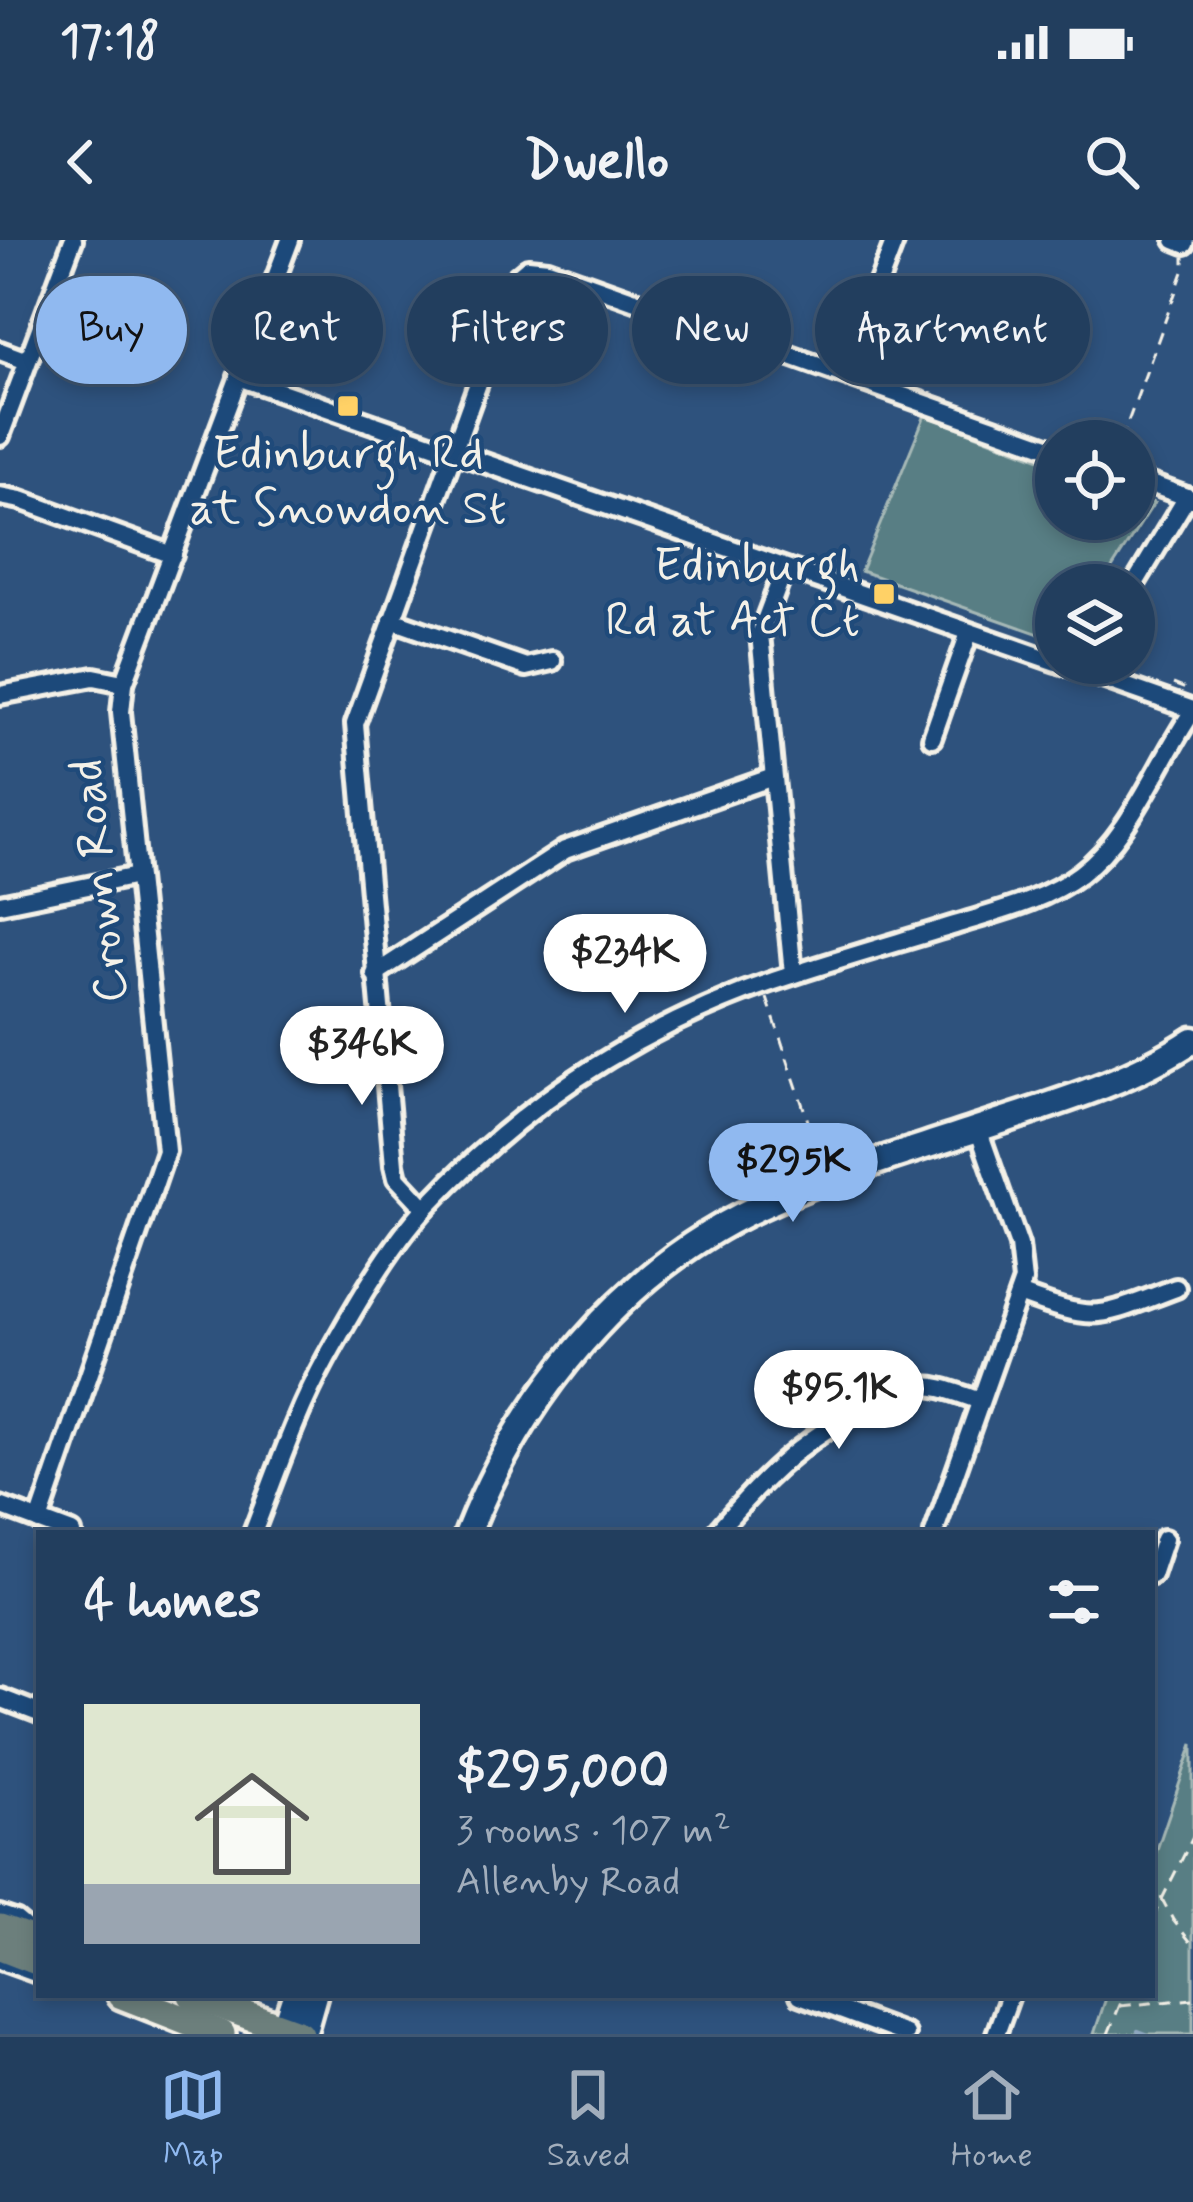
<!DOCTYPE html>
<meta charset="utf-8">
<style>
:root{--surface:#223e5e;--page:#2e4967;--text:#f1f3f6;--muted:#a2aebc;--line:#3f5773;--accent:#90b9f0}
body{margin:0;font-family:Mynerve,sans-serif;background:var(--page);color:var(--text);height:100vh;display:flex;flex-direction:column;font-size:45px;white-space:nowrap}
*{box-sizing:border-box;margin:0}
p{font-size:39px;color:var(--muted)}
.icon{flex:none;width:66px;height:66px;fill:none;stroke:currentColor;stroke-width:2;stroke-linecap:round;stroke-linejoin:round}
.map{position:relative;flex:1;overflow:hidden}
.panel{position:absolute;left:36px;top:1290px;width:1119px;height:468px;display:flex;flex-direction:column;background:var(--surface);border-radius:0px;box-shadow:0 6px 18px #0003,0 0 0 3px var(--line)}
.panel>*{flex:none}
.guide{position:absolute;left:36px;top:36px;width:1122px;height:108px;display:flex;gap:24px}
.buttons{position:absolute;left:1035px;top:180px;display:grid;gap:24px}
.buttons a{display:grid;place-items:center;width:120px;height:120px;border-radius:50%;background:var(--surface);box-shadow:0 6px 18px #0003,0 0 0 3px var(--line);font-size:60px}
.price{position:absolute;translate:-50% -102px;padding:0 27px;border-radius:42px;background:#fff;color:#222;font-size:39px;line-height:78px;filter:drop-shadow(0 3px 6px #0008)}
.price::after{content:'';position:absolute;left:50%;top:72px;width:36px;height:27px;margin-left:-18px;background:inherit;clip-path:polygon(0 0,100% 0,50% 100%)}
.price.selected{background:var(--accent);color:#111}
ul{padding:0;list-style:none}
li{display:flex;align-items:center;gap:36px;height:300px;padding:0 48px}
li+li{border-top:3px solid var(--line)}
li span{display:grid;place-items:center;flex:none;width:336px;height:240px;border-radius:0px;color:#555}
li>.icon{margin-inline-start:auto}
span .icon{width:144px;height:144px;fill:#fffc;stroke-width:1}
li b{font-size:51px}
h2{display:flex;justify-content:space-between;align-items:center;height:144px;padding:0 48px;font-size:51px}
.tag{padding:0 42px;border-radius:54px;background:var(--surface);box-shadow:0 6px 18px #0003,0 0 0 3px var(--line);font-size:42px;line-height:108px}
.tag.selected{background:var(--accent);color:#111}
.status{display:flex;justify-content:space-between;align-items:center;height:84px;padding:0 60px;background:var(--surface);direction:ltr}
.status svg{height:33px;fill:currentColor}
header{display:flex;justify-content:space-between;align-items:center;height:156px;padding:0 48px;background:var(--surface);font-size:54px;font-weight:700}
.tab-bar{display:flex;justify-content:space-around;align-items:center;height:168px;border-top:3px solid var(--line);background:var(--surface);font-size:33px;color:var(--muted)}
.tab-bar a{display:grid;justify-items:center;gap:6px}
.tab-bar .selected{color:var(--accent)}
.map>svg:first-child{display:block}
.green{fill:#587e84;stroke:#a6b8b6;stroke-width:3}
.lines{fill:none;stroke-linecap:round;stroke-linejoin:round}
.stream{stroke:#8da6bf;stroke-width:4.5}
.service-casing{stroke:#f4f1e8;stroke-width:18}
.minor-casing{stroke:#f4f1e8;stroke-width:26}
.secondary-casing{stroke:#f4f1e8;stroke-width:33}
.trunk-casing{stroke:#f4f1e8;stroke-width:36}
.path{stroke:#f4f1e8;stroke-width:3;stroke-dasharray:12 9;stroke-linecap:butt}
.service{stroke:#1f4a7a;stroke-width:9}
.minor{stroke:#1f4a7a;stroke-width:16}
.secondary{stroke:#1f4a7a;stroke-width:24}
.trunk{stroke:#6c7f7c;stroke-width:27}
.poi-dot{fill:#ffd166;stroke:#1f4a7a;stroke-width:4.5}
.labels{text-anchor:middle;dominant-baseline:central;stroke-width:9;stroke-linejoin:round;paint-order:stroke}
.poi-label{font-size:48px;fill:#f4f1e8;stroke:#1f4a7a}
.street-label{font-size:48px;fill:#f4f1e8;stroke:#1f4a7a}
</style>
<div class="status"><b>17:18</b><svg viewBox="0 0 49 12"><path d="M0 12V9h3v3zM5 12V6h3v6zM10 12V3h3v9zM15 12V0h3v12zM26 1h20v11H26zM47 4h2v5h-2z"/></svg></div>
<header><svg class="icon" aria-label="back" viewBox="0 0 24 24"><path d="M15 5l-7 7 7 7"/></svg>Dwello<svg class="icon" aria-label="search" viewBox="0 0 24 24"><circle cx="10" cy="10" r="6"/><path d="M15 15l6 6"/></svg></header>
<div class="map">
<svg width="1193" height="1794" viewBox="0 0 1193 1794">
<rect width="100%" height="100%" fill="#2e527d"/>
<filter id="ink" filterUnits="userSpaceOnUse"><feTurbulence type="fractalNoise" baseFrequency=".00833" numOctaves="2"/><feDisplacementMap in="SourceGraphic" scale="24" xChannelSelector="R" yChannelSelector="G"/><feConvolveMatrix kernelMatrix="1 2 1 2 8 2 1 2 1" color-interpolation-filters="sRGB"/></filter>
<g filter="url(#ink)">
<g class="green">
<path d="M925,175L1056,225V279H1134V255L1154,263L1101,345H1056V400L861,331Z"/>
<path d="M1193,1504V1794H1094L1107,1755H1152V1624Z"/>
</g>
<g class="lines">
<path class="stream" d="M1138,1791L1146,1794"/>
<g class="service-casing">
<g id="service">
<path d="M0,1671L18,1677L31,1688"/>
<path d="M0,1724L39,1738"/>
</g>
</g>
<g class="minor-casing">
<g id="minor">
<path d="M1175,0L1185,4L1186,0"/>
<path d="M0,111L27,121"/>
<path d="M844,134L895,0"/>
<path d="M238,137L1056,422"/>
<path d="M0,196L73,0"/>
<path d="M1134,238L1192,259"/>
<path d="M0,256L21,260L173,315"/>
<path d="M784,330L760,394L793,734"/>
<path d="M1134,345L1187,257"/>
<path d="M392,380L526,427L552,421"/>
<path d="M1060,423L1193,470"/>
<path d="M0,455L94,437L124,443"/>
<path d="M932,498L969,393"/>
<path d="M0,664L137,636"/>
<path d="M375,734L565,610L773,537"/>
<path d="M425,968L397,938L394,925L355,484L516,38L528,28L548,30L1056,210"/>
<path d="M1019,1054C1100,1084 1098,1077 1176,1048"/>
<path d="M0,1266L72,1293"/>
<path d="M39,1281L166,911L121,472L124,443L290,0"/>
<path d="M253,1293C276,1234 296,1173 327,1117C354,1068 389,1007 427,966C530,856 655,778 798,733C850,716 903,701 955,685C997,672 1044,661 1080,634C1132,595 1157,523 1193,471"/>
<path d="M716,1293C764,1236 812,1189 882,1161C893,1156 905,1148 917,1147C937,1143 961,1155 980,1161"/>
<path d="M934,1293L1023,1041L1019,1005L978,889"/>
<path d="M1152,1335L1164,1299"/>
<path d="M0,1458L39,1473"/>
<path d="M800,1755L905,1794"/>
<path d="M996,1794L1010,1755"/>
</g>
</g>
<g class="secondary-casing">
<g id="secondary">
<path d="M468,1293C522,1156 623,1030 759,967C828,935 902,914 974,890C1049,865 1127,844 1193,800"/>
<path d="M282,1794L295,1755"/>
<path d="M303,1794L314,1755"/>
</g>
</g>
<g class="trunk-casing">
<g id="trunk">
<path d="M0,1688L39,1702"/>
<path d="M0,1707L39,1722"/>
<path d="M122,1755L221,1794"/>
<path d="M192,1755L300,1794"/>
</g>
</g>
<g class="path">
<path d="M1121,201L1184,29V17"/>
<path d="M1173,444L1191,451"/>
<path d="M767,758L821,920"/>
<path d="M1161,1657L1173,1680L1193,1705"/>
<path d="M1152,1679L1193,1597"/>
<path d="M1120,1766L1193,1759"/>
<path d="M1108,1794L1124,1755"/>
</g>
<use href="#service" class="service"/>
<use href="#minor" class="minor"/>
<use href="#secondary" class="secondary"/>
<use href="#trunk" class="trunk"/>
</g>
</g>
<g class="poi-dot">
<rect x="336" y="154" width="24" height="24" rx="6"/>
<rect x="872" y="342" width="24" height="24" rx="6"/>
</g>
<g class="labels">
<g class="poi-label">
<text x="348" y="214">Edinburgh Rd<tspan x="348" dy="55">at Snowdon St</tspan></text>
<text x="860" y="326" text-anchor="end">Edinburgh<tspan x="860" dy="55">Rd at Act Ct</tspan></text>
</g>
<g class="street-label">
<text transform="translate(100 641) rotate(-96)">Crown Road</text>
</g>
</g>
</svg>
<div class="buttons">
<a><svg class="icon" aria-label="locate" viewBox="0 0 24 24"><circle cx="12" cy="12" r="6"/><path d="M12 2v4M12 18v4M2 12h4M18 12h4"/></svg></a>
<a><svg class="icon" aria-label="layers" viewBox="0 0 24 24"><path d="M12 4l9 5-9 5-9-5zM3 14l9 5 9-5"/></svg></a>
</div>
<b class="price" style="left:625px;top:776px">$234K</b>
<b class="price" style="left:362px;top:868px">$346K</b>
<b class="price selected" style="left:793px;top:985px">$295K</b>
<b class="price" style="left:839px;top:1212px">$95.1K</b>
<div class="guide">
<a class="tag selected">Buy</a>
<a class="tag">Rent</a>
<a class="tag">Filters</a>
<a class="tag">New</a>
<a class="tag">Apartment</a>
</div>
<section class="panel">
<h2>4 homes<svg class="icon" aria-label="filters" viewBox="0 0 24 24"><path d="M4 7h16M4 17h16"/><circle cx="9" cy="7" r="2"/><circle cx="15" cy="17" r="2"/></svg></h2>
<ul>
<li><span style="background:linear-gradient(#dfe7d0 75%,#9aa5b1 0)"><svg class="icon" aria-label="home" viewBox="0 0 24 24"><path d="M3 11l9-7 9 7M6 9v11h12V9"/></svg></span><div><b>$295,000</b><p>3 rooms · 107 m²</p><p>Allenby Road</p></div></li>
</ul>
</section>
</div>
<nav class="tab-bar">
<a class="selected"><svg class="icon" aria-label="map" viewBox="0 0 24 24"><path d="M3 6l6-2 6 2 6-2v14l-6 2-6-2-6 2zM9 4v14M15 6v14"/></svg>Map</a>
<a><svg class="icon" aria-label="saved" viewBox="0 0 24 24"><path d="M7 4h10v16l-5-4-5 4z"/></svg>Saved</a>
<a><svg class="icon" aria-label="home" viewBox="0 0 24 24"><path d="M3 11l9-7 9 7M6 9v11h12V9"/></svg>Home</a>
</nav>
